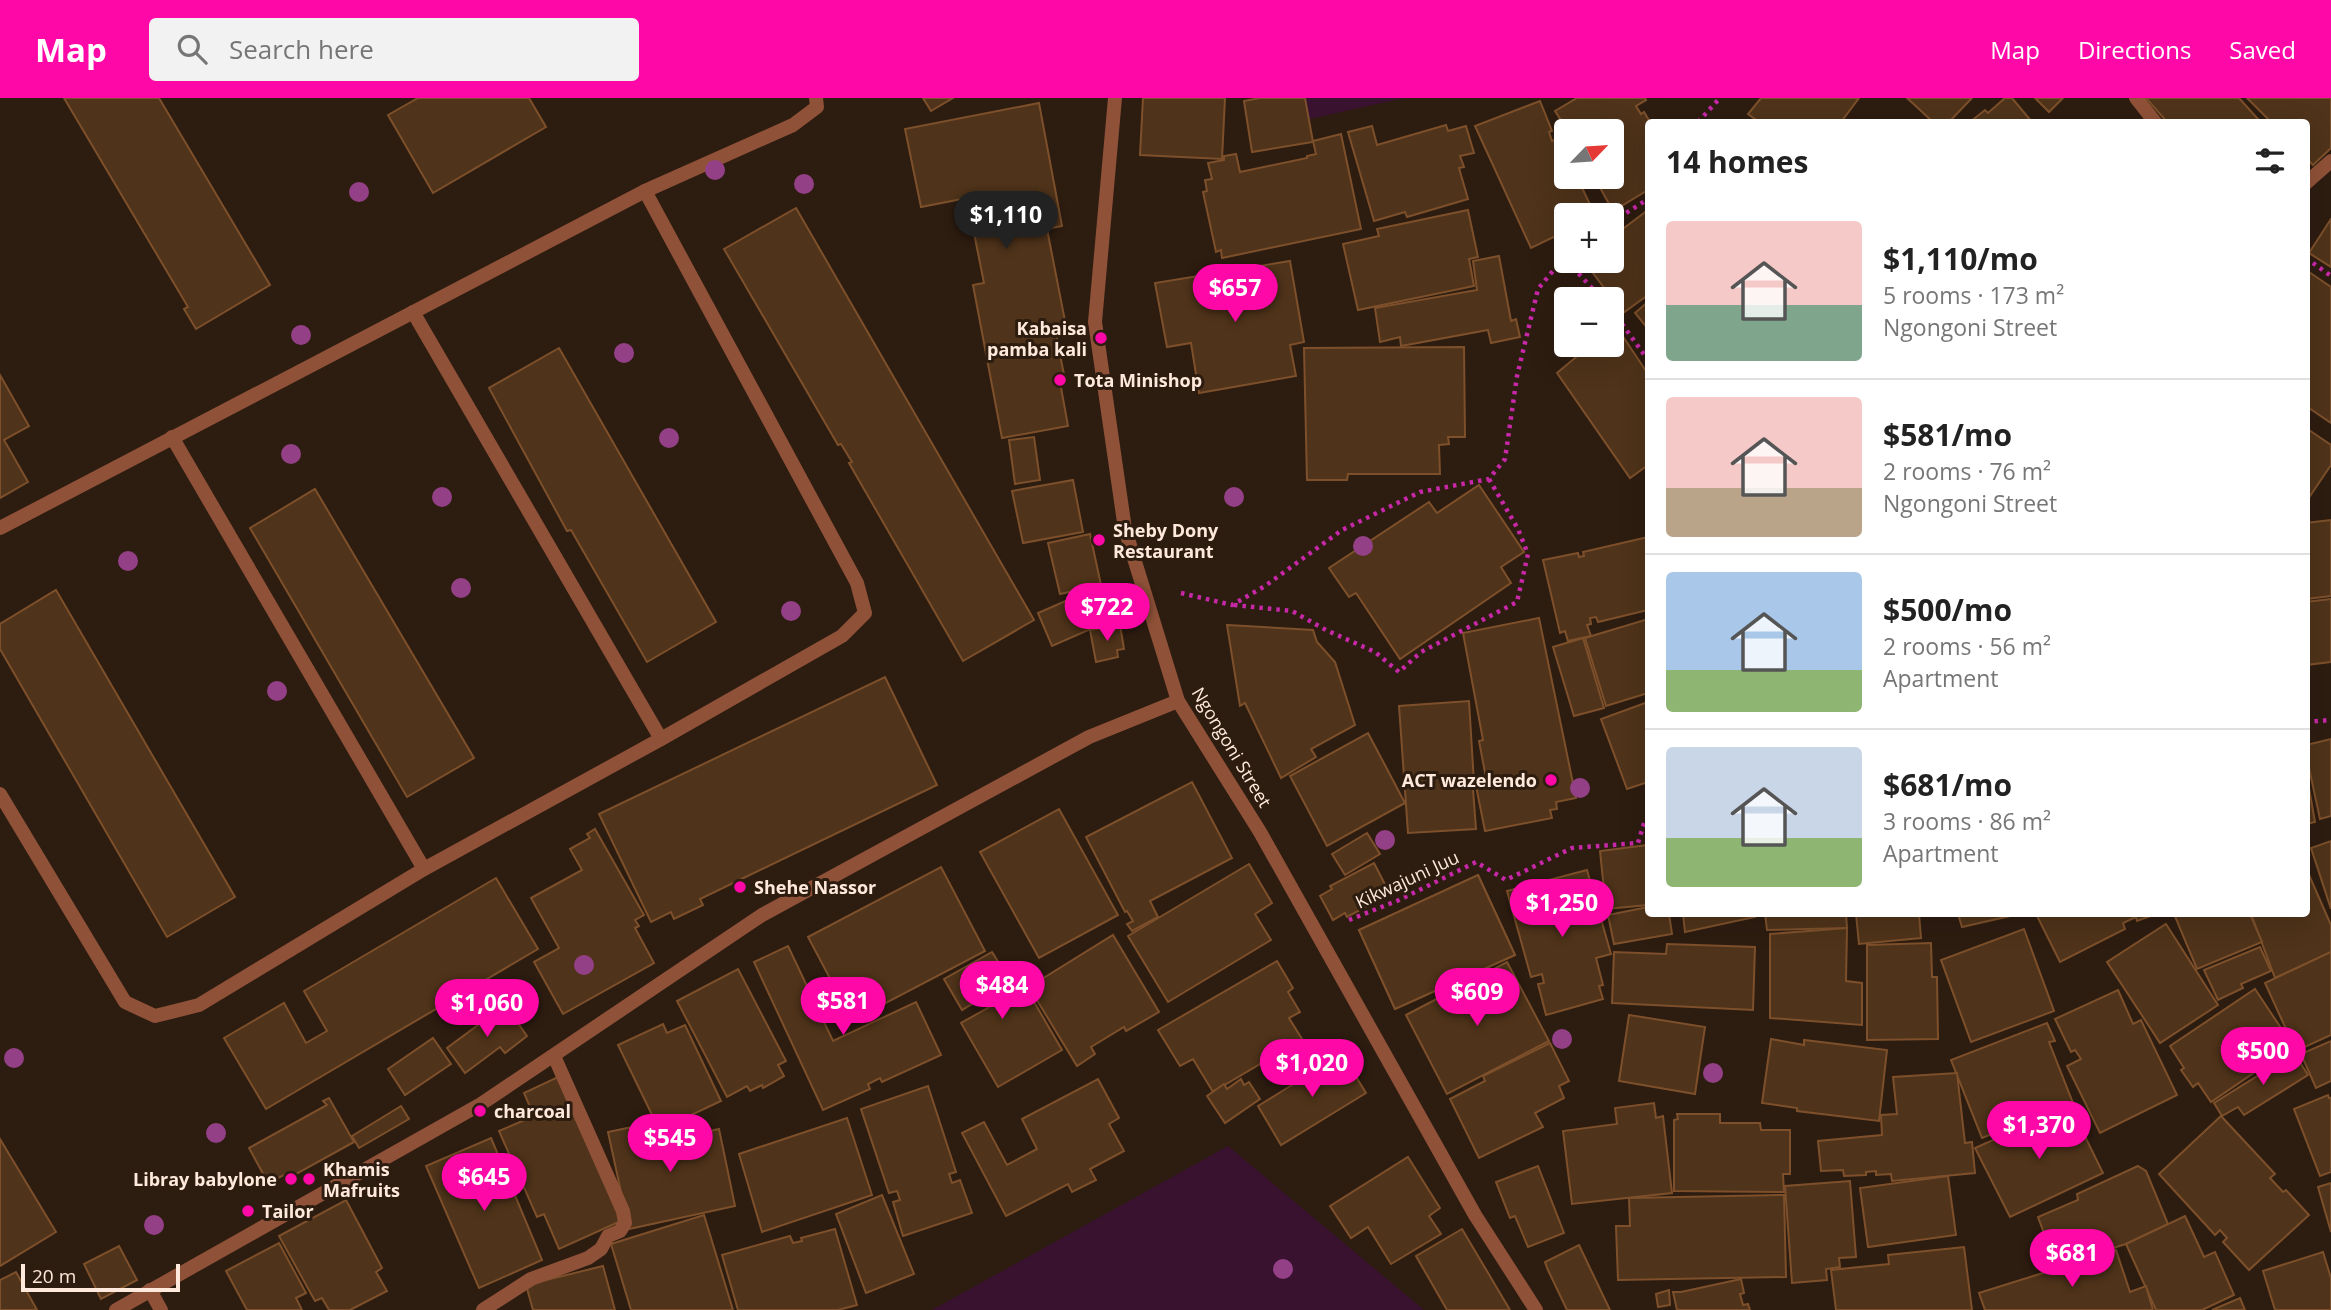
<!DOCTYPE html>
<meta charset="utf-8">
<style>
:root{--surface:#fff;--page:#f2f2f2;--text:#222;--muted:#767676;--line:#e0e0e0;--accent:#ff08a8}
body{margin:0;font-family:"Open Sans",sans-serif;background:var(--page);color:var(--text);height:100vh;display:flex;flex-direction:column;font-size:26px;white-space:nowrap}
*{box-sizing:border-box;margin:0}
p{font-size:23px;color:var(--muted)}
.icon{flex:none;width:38px;height:38px;fill:none;stroke:currentColor;stroke-width:2;stroke-linecap:round;stroke-linejoin:round}
.map{position:relative;flex:1;overflow:hidden}
.sheet{position:absolute;left:1645px;top:21px;width:665px;height:798px;display:flex;flex-direction:column;background:var(--surface);border-radius:7px;box-shadow:0 7px 28px #0002}
.sheet>*{flex:none}
.needle{width:46px;rotate:65deg}
.controls{position:absolute;left:1554px;top:21px;display:grid;gap:14px}
.controls a{display:grid;place-items:center;width:70px;height:70px;border-radius:7px;background:var(--surface);box-shadow:0 7px 28px #0002;font-size:35px}
.scale{position:absolute;left:21px;bottom:18px;width:159px;box-sizing:border-box;padding-left:7px;border:4px solid #ffe9dc;border-top:0;font-size:19px;line-height:24px;white-space:nowrap;color:#ffe9dc;-webkit-text-stroke:5px #2d1c10;paint-order:stroke}
.price{position:absolute;translate:-50% -60px;padding:0 16px;border-radius:24px;background:var(--accent);color:#fff;font-size:23px;line-height:46px;filter:drop-shadow(0 2px 4px #0008)}
.price::after{content:'';position:absolute;left:50%;top:42px;width:21px;height:16px;margin-left:-10px;background:inherit;clip-path:polygon(0 0,100% 0,50% 100%)}
.price.current{background:#222;color:#fff}
ul{padding:0;list-style:none}
li{display:flex;align-items:center;gap:21px;height:175px;padding:0 21px}
li+li{border-top:2px solid var(--line)}
li span{display:grid;place-items:center;flex:none;width:196px;height:140px;border-radius:7px;color:#555}
li>.icon{margin-inline-start:auto}
span .icon{width:84px;height:84px;fill:#fffc;stroke-width:1}
li b{font-size:30px}
h2{display:flex;justify-content:space-between;align-items:center;height:84px;padding:0 21px;font-size:30px}
header{display:flex;align-items:center;gap:42px;box-sizing:border-box;height:98px;padding:0 35px;background:var(--accent);color:#fff}
header strong{font-size:33px}
nav{display:flex;gap:38px;margin-inline-start:auto;font-size:24px}
.search{width:490px;height:63px;background:var(--page);display:flex;align-items:center;gap:18px;box-sizing:border-box;padding:0 24px;border-radius:7px;color:var(--muted);font-size:26px}
.map>svg:first-child{display:block}
.green{fill:#38122f}
.building{fill:#4f331a;stroke:#7d502b;stroke-width:2;fill-rule:evenodd}
.lines{fill:none;stroke-linecap:round;stroke-linejoin:round}
.path{stroke:#c728a8;stroke-width:4.5;stroke-dasharray:3.5 5;stroke-linecap:butt}
.minor{stroke:#8f5138;stroke-width:14}
.tertiary{stroke:#8f5138;stroke-width:14}
.tree{fill:#944087}
.poi-dot{fill:#ff08a8;stroke:#2d1c10;stroke-width:2.5}
.labels{text-anchor:middle;dominant-baseline:central;stroke-width:6;stroke-linejoin:round;paint-order:stroke}
.poi-label{font-size:18px;font-weight:bold;fill:#ffe9dc;stroke:#2d1c10;text-anchor:start}
.street-label{font-size:18px;fill:#ffe9dc;stroke:#2d1c10}
</style>
<header>
<strong>Map</strong>
<div class="search"><svg class="icon" aria-label="search" viewBox="0 0 24 24"><circle cx="10" cy="10" r="6"/><path d="M15 15l6 6"/></svg>Search here</div>
<nav><a>Map</a><a>Directions</a><a>Saved</a></nav>
</header>
<div class="map">
<svg width="2331" height="1212" viewBox="0 0 2331 1212">
<rect width="100%" height="100%" fill="#2d1c10"/>
<g class="green">
<path d="M1299,0H1404L1305,22Z"/>
<path d="M1228,1048L1424,1212H932Z"/>
</g>
<g class="building">
<path d="M64,0H159L270,187L196,231L184,211L188,209Z"/>
<path d="M418,0H529L546,29L433,95L388,17Z"/>
<path d="M923,0H953L931,13Z"/>
<path d="M1143,0H1225L1222,61L1140,57Z"/>
<path d="M1260,0H1305L1313,44L1252,54L1244,3Z"/>
<path d="M1577,0H1645L1646,2L1636,8L1641,16L1644,14L1650,24L1648,92L1613,113L1594,79H1612V33H1568L1555,13Z"/>
<path d="M1761,0H1859L1841,24H1759L1748,16Z"/>
<path d="M1907,0H1972L1949,24H1933Z"/>
<path d="M2005,0H2012L2032,24H1970L1985,12L1988,15Z"/>
<path d="M2035,0H2063L2049,14Z"/>
<path d="M2146,0H2239L2258,21L2253,24H2167Z"/>
<path d="M2247,0H2331V50L2313,67L2306,60V24H2271Z"/>
<path d="M1540,3L1552,33L1549,34L1552,43L1558,41L1566,58V79H1577L1595,117H1566V133L1531,150L1475,28Z"/>
<path d="M1039,5L1062,128L1047,131L1066,228L1055,231L1065,282L1060,284L1068,328L1002,340L973,187L984,185L967,100L921,109L905,31Z"/>
<path d="M1446,27L1448,33L1466,28L1474,55L1460,58L1464,69L1459,70L1468,101L1407,119L1405,114L1374,123L1348,34L1372,28L1377,47Z"/>
<path d="M1341,36L1361,131L1222,160L1221,152L1216,154L1203,94L1207,93L1205,82L1212,81L1208,65L1224,62V58L1236,56L1240,74L1307,60V58L1316,56L1313,43Z"/>
<path d="M796,110L1034,522L963,563L849,365L852,364L841,346L838,347L724,151Z"/>
<path d="M1468,112L1478,159L1469,161L1474,188L1358,212L1343,146L1379,138L1377,131Z"/>
<path d="M1648,112V197L1623,215L1584,163H1612V139Z"/>
<path d="M2331,121V169L2309,155Z"/>
<path d="M1499,158L1511,223L1516,221L1520,239L1491,245L1488,232L1401,248L1400,239L1380,244L1375,210L1477,192L1473,163Z"/>
<path d="M1290,163L1304,244L1290,247L1296,278L1199,295L1191,245L1167,249L1155,185Z"/>
<path d="M2306,172L2331,189V325L2306,308Z"/>
<path d="M1648,204V231L1635,215Z"/>
<path d="M1612,222L1648,276V367L1630,380L1557,275L1581,255L1574,247H1612Z"/>
<path d="M1464,249L1465,339H1448L1449,346L1439,347L1440,376H1348L1347,382H1307L1304,250Z"/>
<path d="M559,250L716,524L647,564L571,432L567,433L489,290Z"/>
<path d="M0,277L29,328L4,342L28,384L0,400Z"/>
<path d="M2306,330L2331,347V367L2306,404Z"/>
<path d="M1034,339L1040,382L1015,386L1009,342Z"/>
<path d="M1073,382L1083,434L1023,445L1012,393Z"/>
<path d="M1479,387L1524,454L1501,469L1511,485L1400,561L1356,495L1349,499L1329,470L1429,404L1437,415Z"/>
<path d="M315,391L474,660L407,699L250,430Z"/>
<path d="M2331,422V498L2306,501V425Z"/>
<path d="M1090,436L1101,487L1060,496L1048,445Z"/>
<path d="M1648,439V512L1598,524L1596,519L1590,520L1591,526L1587,527L1591,538L1568,543L1565,533L1560,535L1543,462L1578,455L1579,459L1584,458L1583,454Z"/>
<path d="M1102,487L1116,520L1052,548L1038,515Z"/>
<path d="M56,492L235,799L167,839L0,551V526Z"/>
<path d="M2331,501V564L2306,567V504Z"/>
<path d="M1539,520L1576,700L1556,704L1557,711L1550,712L1552,720L1485,733L1475,683L1486,680L1479,643L1483,642L1463,535Z"/>
<path d="M1648,521V595L1606,608L1585,540Z"/>
<path d="M1120,527L1124,551L1117,552L1118,559L1096,564L1090,532Z"/>
<path d="M1227,527L1313,532L1317,544L1335,564L1355,627L1311,651L1316,659L1281,680L1245,605L1240,608Z"/>
<path d="M1583,540L1604,610L1574,618L1553,549Z"/>
<path d="M885,579L937,687L700,801L703,807L674,821L671,814L651,824L599,716Z"/>
<path d="M1469,603L1474,685L1468,686L1469,691H1473L1476,731L1408,735L1399,608Z"/>
<path d="M1648,604V684L1627,691L1601,621Z"/>
<path d="M1368,635L1405,705L1327,748L1290,678Z"/>
<path d="M2331,641V718L2320,721L2306,656V647Z"/>
<path d="M2306,673L2315,724L2306,726Z"/>
<path d="M1192,684L1232,760L1150,803L1158,819L1132,833L1127,826L1133,823L1127,813L1125,814L1086,739Z"/>
<path d="M1059,711L1118,817L1039,860L980,754Z"/>
<path d="M595,731L644,817L635,822L639,828L635,830L654,865L563,916L534,864L559,850L531,800L582,772L570,751L590,740L587,736Z"/>
<path d="M1367,735L1380,756L1345,777L1332,756Z"/>
<path d="M2331,743V811L2311,750Z"/>
<path d="M1648,747V807L1606,811L1600,753Z"/>
<path d="M1374,765L1390,796L1347,819L1345,815L1333,822L1320,798L1332,791L1330,788Z"/>
<path d="M1249,766L1272,805L1255,816L1271,842L1168,904L1128,838Z"/>
<path d="M941,769L985,853L884,906L875,888L843,905L808,839Z"/>
<path d="M2306,770L2331,827V854L2275,880L2251,816H2306Z"/>
<path d="M1587,772L1611,856L1596,860L1603,887L1599,888L1603,901L1546,917L1538,886L1544,885L1542,876L1531,879L1507,793Z"/>
<path d="M1478,777L1515,857L1395,911L1359,832ZM1449,830L1456,843L1444,850L1438,837Z"/>
<path d="M1478,777L1515,857L1395,911L1359,832Z"/>
<path d="M496,780L538,851L266,1011L224,940L284,905L306,945L327,933L304,893Z"/>
<path d="M1648,809V816H1669L1672,836L1614,846L1608,817Z"/>
<path d="M1683,816H1755V819L1685,834Z"/>
<path d="M1765,816H1846L1847,830L1767,832Z"/>
<path d="M1856,816H1924H1919L1921,840L1859,846Z"/>
<path d="M1958,816H2019L1962,829Z"/>
<path d="M2041,816H2156L2137,823L2136,819L2123,825L2125,831L2060,864L2037,818Z"/>
<path d="M2174,816H2250L2262,844L2197,871Z"/>
<path d="M2166,826L2218,907L2160,945L2107,864Z"/>
<path d="M1847,830L1846,883L1862,885V927L1770,920V836Z"/>
<path d="M2024,831L2054,913L1971,944L1941,862Z"/>
<path d="M1113,837L1159,914L1126,933L1124,929L1091,949L1095,956L1077,968L1029,889Z"/>
<path d="M1931,845L1932,879H1937L1938,941L1867,942V847Z"/>
<path d="M1667,846L1755,849L1753,912L1612,905L1614,854L1666,856Z"/>
<path d="M788,848L833,943L916,904L941,957L882,984L880,980L868,986L870,991L823,1012L754,864Z"/>
<path d="M2260,849L2271,873L2241,886L2243,890L2218,902L2204,872Z"/>
<path d="M992,854L1001,868L1004,866L1011,879L1007,881L1016,896L1026,890L1062,952L998,989L961,925L993,907L987,897L962,912L944,881Z"/>
<path d="M2331,854V937L2296,953L2265,885Z"/>
<path d="M1277,863L1293,890L1288,894L1300,914L1289,920L1302,941L1213,994L1193,961L1180,968L1158,932Z"/>
<path d="M1507,864L1549,943L1447,996L1406,917Z"/>
<path d="M738,871L786,963L778,967L784,978L763,990L762,987L750,993L747,988L727,999L677,903Z"/>
<path d="M2255,891L2293,948L2211,1004L2198,985L2193,989L2181,972L2184,970L2170,948Z"/>
<path d="M2118,892L2133,926L2141,922L2177,997L2100,1035L2067,968L2081,961L2075,952L2071,954L2055,921Z"/>
<path d="M505,907L527,938L505,955L500,949L465,975L447,950Z"/>
<path d="M1629,917L1705,929L1695,996L1619,983Z"/>
<path d="M2047,925L2055,943L2049,944L2073,1005L1982,1040L1951,962Z"/>
<path d="M663,926L667,935L685,927L721,1003L670,1027L666,1018L655,1023L618,947Z"/>
<path d="M433,940L451,966L405,997L388,971Z"/>
<path d="M1771,941L1804,947V942L1887,952L1879,1023L1797,1013V1010L1762,1005Z"/>
<path d="M2331,943V983L2316,990L2301,956Z"/>
<path d="M1550,945L1569,983L1559,988L1564,1000L1535,1015L1543,1029L1479,1060L1450,1001L1485,983L1483,978Z"/>
<path d="M2294,955L2308,977L2244,1017L2238,1009L2222,1018L2214,1005Z"/>
<path d="M1342,956L1366,995L1281,1047L1258,1008Z"/>
<path d="M1957,975L1965,1045L1972,1044L1975,1075L1892,1083L1891,1076L1876,1077V1073L1866,1074V1077L1844,1078L1843,1072L1821,1073L1818,1043L1882,1037L1881,1017L1897,1016L1893,979Z"/>
<path d="M558,979L621,1123L559,1151L544,1116L537,1119L499,1033L534,1018L524,995Z"/>
<path d="M1098,981L1119,1020L1109,1026L1124,1053L1090,1071L1096,1082L1072,1094L1068,1086L1006,1118L962,1035L984,1024L1007,1067L1037,1051L1022,1021Z"/>
<path d="M1241,981L1244,987L1249,984L1260,1001L1225,1025L1207,998L1224,986L1227,991Z"/>
<path d="M928,988L956,1074L949,1076L952,1085L960,1082L972,1115L903,1138L893,1104L900,1102L897,1093L889,1095L861,1011Z"/>
<path d="M2328,997L2329,1000H2331V1074L2320,1078L2294,1011Z"/>
<path d="M329,1000L354,1044L287,1081L284,1077L268,1085L249,1050L327,1007L323,1003Z"/>
<path d="M1654,1005L1656,1020L1663,1018L1672,1095L1572,1106L1563,1033L1617,1026L1615,1010Z"/>
<path d="M401,1008L409,1021L359,1050L352,1038Z"/>
<path d="M2070,1008L2103,1075L2010,1119L1975,1050Z"/>
<path d="M1677,1016H1720V1025H1760L1761,1032H1790V1076H1783L1784,1094L1674,1093V1022L1678,1021Z"/>
<path d="M2221,1018L2275,1076L2270,1080L2283,1094L2286,1092L2309,1117L2249,1172L2223,1144L2227,1140L2220,1132L2215,1137L2159,1076Z"/>
<path d="M847,1020L872,1097L762,1134L739,1056Z"/>
<path d="M661,1023L665,1043L719,1031L735,1108L629,1131L608,1034Z"/>
<path d="M491,1040L542,1162L479,1190L426,1068Z"/>
<path d="M0,1041L56,1134L0,1168Z"/>
<path d="M1408,1059L1440,1110L1429,1118L1441,1136L1391,1166L1368,1129L1351,1140L1330,1108Z"/>
<path d="M1538,1068L1564,1135L1528,1149L1515,1118L1510,1120L1496,1084Z"/>
<path d="M2138,1068L2146,1073L2168,1126L2126,1146L2103,1153L2098,1147L2054,1162L2038,1119L2078,1102L2077,1096Z"/>
<path d="M1948,1078L1956,1137L1868,1149L1860,1090Z"/>
<path d="M1850,1083L1856,1159L1839,1160L1840,1169L1826,1171L1827,1182L1792,1185L1785,1088Z"/>
<path d="M2331,1085V1134L2318,1089Z"/>
<path d="M882,1097L914,1176L866,1195L836,1116Z"/>
<path d="M1784,1097L1786,1179L1618,1182L1616,1128H1630L1629,1100Z"/>
<path d="M346,1102L382,1170L376,1174L387,1193L350,1212H329L322,1200L315,1203L279,1138Z"/>
<path d="M704,1117L733,1212H631L611,1146Z"/>
<path d="M2185,1118L2204,1159L2215,1154L2234,1197L2202,1212H2156L2126,1146Z"/>
<path d="M835,1131L857,1207L838,1212H738L722,1157L790,1138L793,1145L802,1143L801,1140Z"/>
<path d="M1462,1131L1510,1212H1447L1416,1158Z"/>
<path d="M279,1145L306,1195L296,1200L302,1212H247L226,1173Z"/>
<path d="M1579,1147L1610,1212H1567L1547,1170L1545,1164Z"/>
<path d="M119,1148L137,1182L101,1201L84,1166Z"/>
<path d="M1964,1149L1972,1212H1836L1831,1172L1889,1166L1888,1157Z"/>
<path d="M2116,1152L2130,1194L2146,1188L2153,1212H1985L1979,1195Z"/>
<path d="M2323,1154L2331,1180V1212H2275L2263,1173Z"/>
<path d="M603,1168L615,1212H533L526,1187Z"/>
<path d="M16,1174L37,1212H0V1182Z"/>
<path d="M1741,1181L1744,1195L1740,1196L1743,1207L1748,1206L1750,1212H1677L1673,1194H1681Z"/>
<path d="M1669,1192L1670,1207L1658,1209L1656,1196Z"/>
<path d="M2240,1200L2245,1212H2212Z"/>
</g>
<g class="lines">
<g class="path">
<path d="M1698,24L1720,0"/>
<path d="M1612,124L1648,101"/>
<path d="M2306,160L2331,178"/>
<path d="M1567,163L1602,201"/>
<path d="M1612,212L1648,262"/>
<path d="M1181,495L1232,507L1265,488L1342,432L1420,394L1489,381L1505,361L1517,278L1538,191L1566,157"/>
<path d="M1234,507L1292,513L1326,532L1375,554L1399,574L1421,554L1517,504L1528,456L1518,431L1489,381"/>
<path d="M2306,624L2331,622"/>
<path d="M1349,822L1399,802L1476,764L1506,782L1572,750L1638,745L1645,722H1648"/>
</g>
<g class="minor">
<path d="M2136,0L2155,24"/>
<path d="M2306,85L2331,63"/>
<path d="M413,214L661,641"/>
<path d="M172,339L424,771"/>
<path d="M0,430L645,93L793,27L817,9L816,0"/>
<path d="M0,696L125,904L155,918L199,907L424,771L661,641L842,538L865,515L857,485L645,93"/>
<path d="M150,1192L161,1212"/>
<path d="M116,1212L481,1006L762,817L1089,639L1178,603"/>
<path d="M483,1212L531,1181L588,1160L601,1151L608,1138L620,1133L625,1125L623,1113L554,958"/>
</g>
<path class="tertiary" d="M1115,0L1095,224L1125,431L1178,603L1260,734L1475,1117L1536,1212"/>
</g>
<g class="tree">
<circle cx="715" cy="72" r="10"/>
<circle cx="804" cy="86" r="10"/>
<circle cx="359" cy="94" r="10"/>
<circle cx="301" cy="237" r="10"/>
<circle cx="624" cy="255" r="10"/>
<circle cx="669" cy="340" r="10"/>
<circle cx="291" cy="356" r="10"/>
<circle cx="442" cy="399" r="10"/>
<circle cx="1234" cy="399" r="10"/>
<circle cx="1363" cy="448" r="10"/>
<circle cx="128" cy="463" r="10"/>
<circle cx="461" cy="490" r="10"/>
<circle cx="791" cy="513" r="10"/>
<circle cx="277" cy="593" r="10"/>
<circle cx="1580" cy="690" r="10"/>
<circle cx="1385" cy="742" r="10"/>
<circle cx="584" cy="867" r="10"/>
<circle cx="1562" cy="941" r="10"/>
<circle cx="14" cy="960" r="10"/>
<circle cx="1713" cy="975" r="10"/>
<circle cx="216" cy="1035" r="10"/>
<circle cx="154" cy="1127" r="10"/>
<circle cx="1283" cy="1171" r="10"/>
</g>
<g class="poi-dot">
<circle cx="1101" cy="240" r="7"/>
<circle cx="1060" cy="282" r="7"/>
<circle cx="1099" cy="442" r="7"/>
<circle cx="1551" cy="682" r="7"/>
<circle cx="740" cy="789" r="7"/>
<circle cx="480" cy="1013" r="7"/>
<circle cx="291" cy="1081" r="7"/>
<circle cx="309" cy="1081" r="7"/>
<circle cx="248" cy="1113" r="7"/>
</g>
<g class="labels">
<g class="poi-label">
<text x="1087" y="230" text-anchor="end">Kabaisa<tspan x="1087" dy="21">pamba kali</tspan></text>
<text x="1074" y="282">Tota Minishop</text>
<text x="1113" y="432">Sheby Dony<tspan x="1113" dy="21">Restaurant</tspan></text>
<text x="1537" y="682" text-anchor="end">ACT wazelendo</text>
<text x="754" y="789">Shehe Nassor</text>
<text x="494" y="1013">charcoal</text>
<text x="323" y="1071">Khamis<tspan x="323" dy="21">Mafruits</tspan></text>
<text x="277" y="1081" text-anchor="end">Libray babylone</text>
<text x="262" y="1113">Tailor</text>
</g>
<g class="street-label">
<text transform="translate(1232 649) rotate(59)">Ngongoni Street</text>
<text transform="translate(1407 781) rotate(-25)">Kikwajuni Juu</text>
</g>
</g>
</svg>
<div class="controls">
<a><svg class="needle" viewBox="-14 -14 28 28"><path d="M0-13l5 13h-10z" fill="#e53935"/><path d="M0 13l5-13h-10z" fill="#767676"/></svg></a>
<a>+</a>
<a>−</a>
</div>
<div class="scale">20 m</div>
<b class="price current" style="left:1006px;top:153px">$1,110</b>
<b class="price" style="left:1235px;top:226px">$657</b>
<b class="price" style="left:1107px;top:545px">$722</b>
<b class="price" style="left:1562px;top:841px">$1,250</b>
<b class="price" style="left:1002px;top:923px">$484</b>
<b class="price" style="left:1477px;top:930px">$609</b>
<b class="price" style="left:843px;top:939px">$581</b>
<b class="price" style="left:487px;top:941px">$1,060</b>
<b class="price" style="left:2263px;top:989px">$500</b>
<b class="price" style="left:1312px;top:1001px">$1,020</b>
<b class="price" style="left:2039px;top:1063px">$1,370</b>
<b class="price" style="left:670px;top:1076px">$545</b>
<b class="price" style="left:484px;top:1115px">$645</b>
<b class="price" style="left:2072px;top:1191px">$681</b>
<section class="sheet">
<h2>14 homes<svg class="icon" aria-label="filters" viewBox="0 0 24 24"><path d="M4 7h16M4 17h16"/><circle cx="9" cy="7" r="2"/><circle cx="15" cy="17" r="2"/></svg></h2>
<ul>
<li><span style="background:linear-gradient(#f6c9c9 60%,#7fa58c 0)"><svg class="icon" aria-label="home" viewBox="0 0 24 24"><path d="M3 11l9-7 9 7M6 9v11h12V9"/></svg></span><div><b>$1,110/mo</b><p>5 rooms · 173 m²</p><p>Ngongoni Street</p></div></li>
<li><span style="background:linear-gradient(#f6c9c9 65%,#b9a48a 0)"><svg class="icon" aria-label="home" viewBox="0 0 24 24"><path d="M3 11l9-7 9 7M6 9v11h12V9"/></svg></span><div><b>$581/mo</b><p>2 rooms · 76 m²</p><p>Ngongoni Street</p></div></li>
<li><span style="background:linear-gradient(#a9c7e8 70%,#8fb573 0)"><svg class="icon" aria-label="home" viewBox="0 0 24 24"><path d="M3 11l9-7 9 7M6 9v11h12V9"/></svg></span><div><b>$500/mo</b><p>2 rooms · 56 m²</p><p>Apartment</p></div></li>
<li><span style="background:linear-gradient(#c9d6e8 65%,#8fb573 0)"><svg class="icon" aria-label="home" viewBox="0 0 24 24"><path d="M3 11l9-7 9 7M6 9v11h12V9"/></svg></span><div><b>$681/mo</b><p>3 rooms · 86 m²</p><p>Apartment</p></div></li>
</ul>
</section>
</div>
